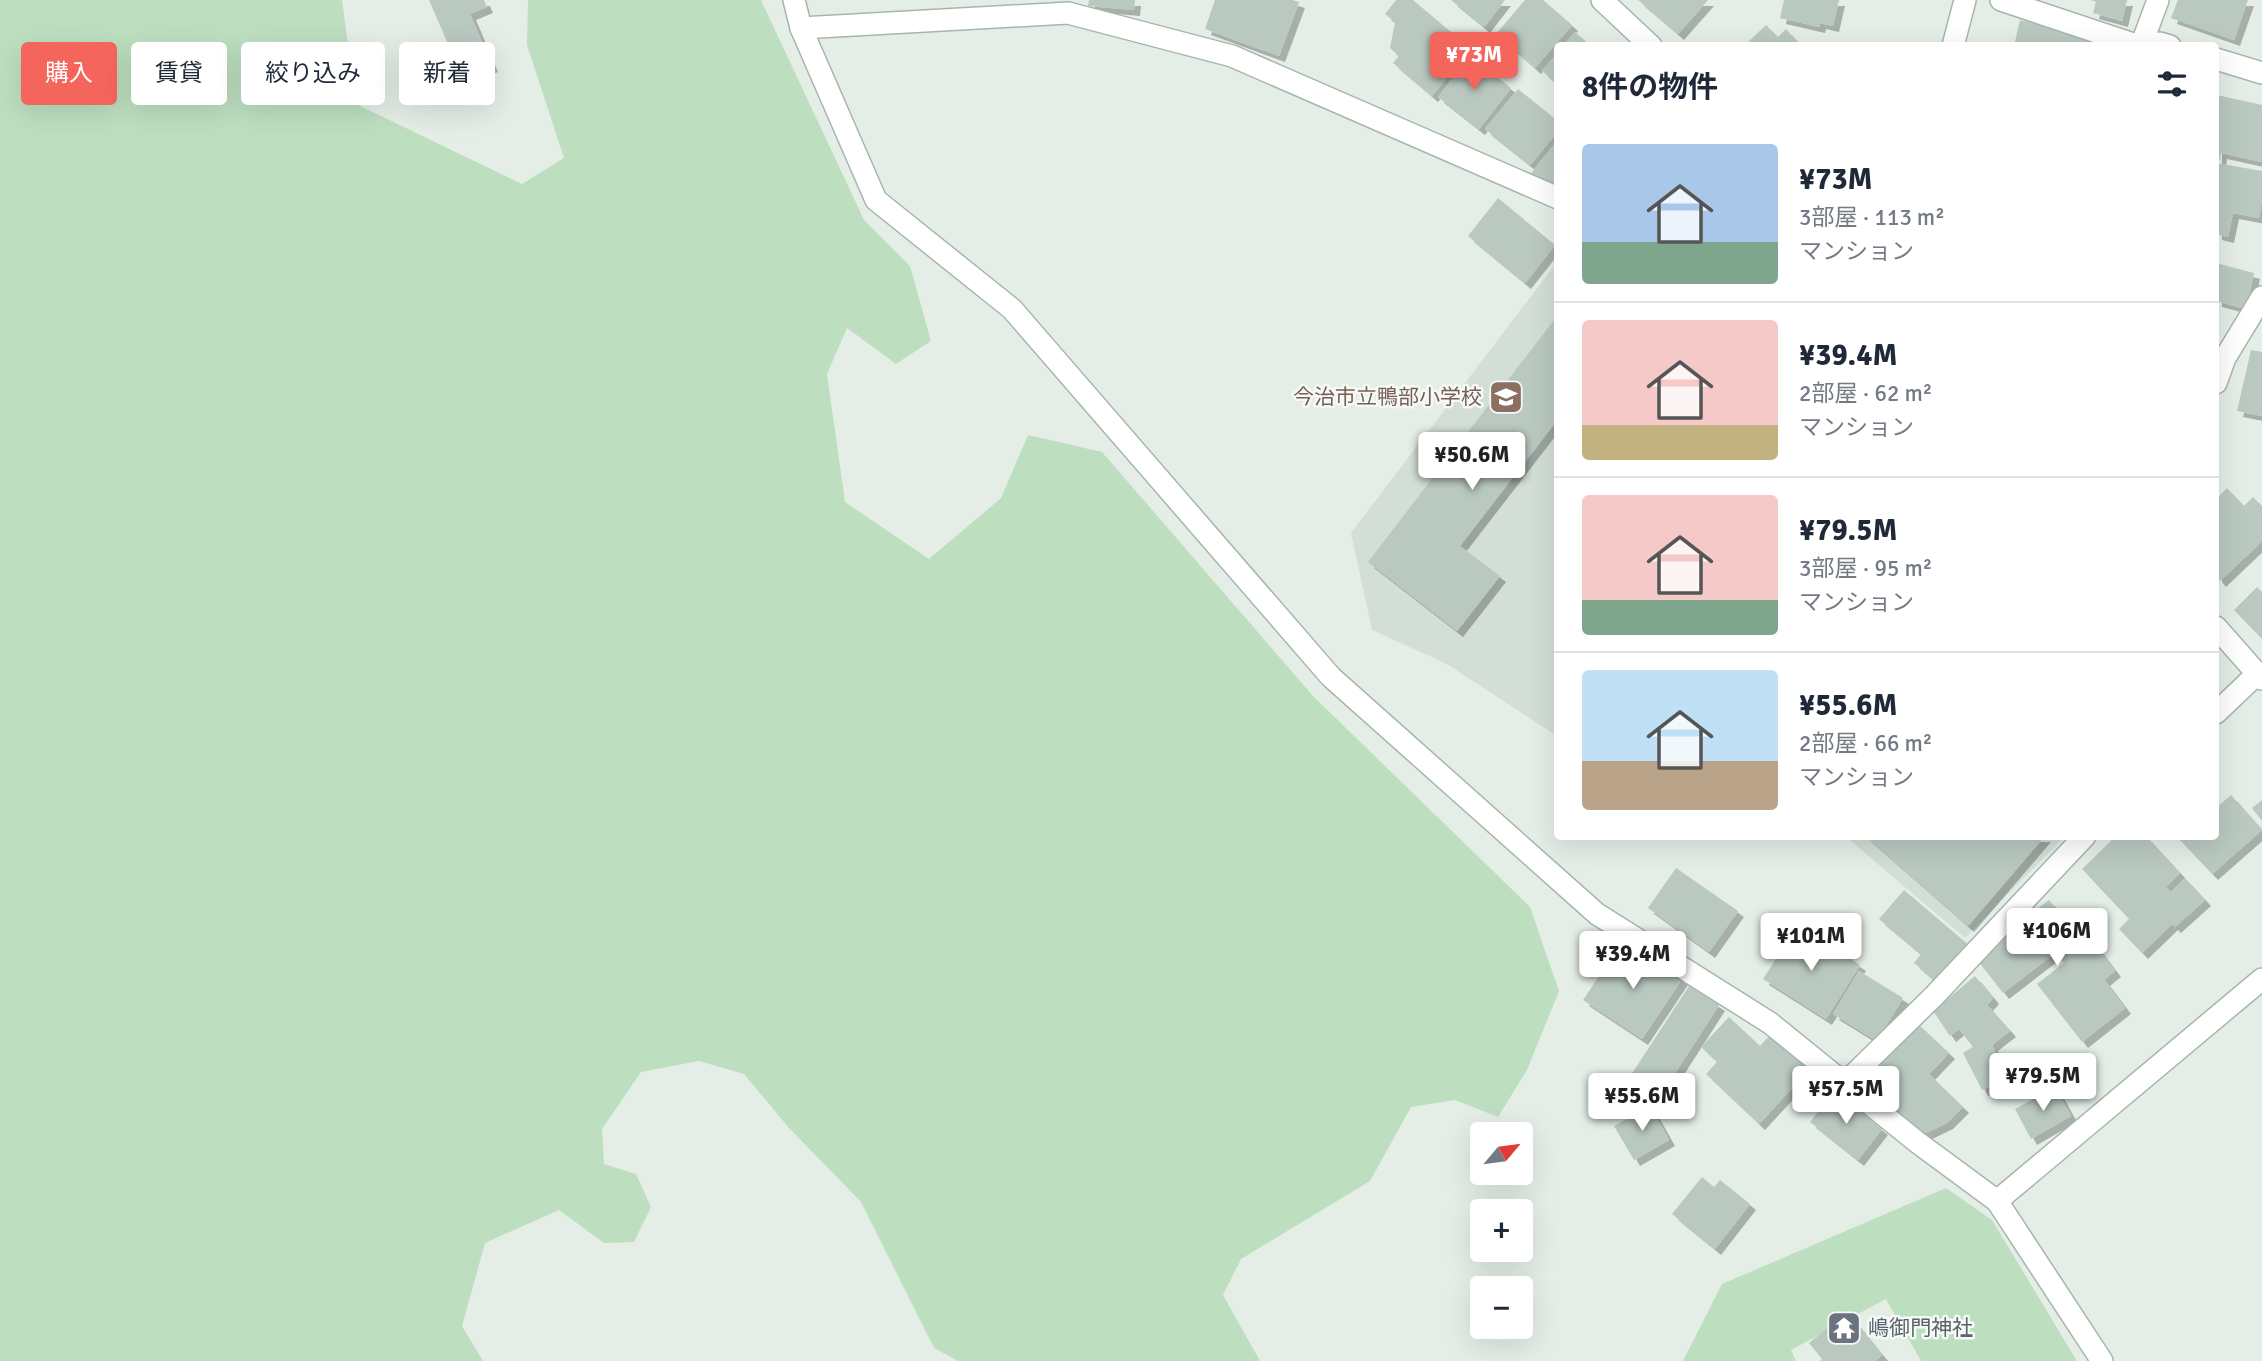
<!DOCTYPE html>
<html lang="ja">
<meta charset="utf-8">
<style>
:root{--surface:#fff;--page:#f2f2f3;--text:#1f2937;--muted:#747a83;--line:#e0e1e3;--accent:#f4655c}
body{margin:0;font-family:Signika,"Noto Sans JP",sans-serif;background:var(--page);color:var(--text);height:100vh;display:flex;flex-direction:column;font-size:26px;white-space:nowrap}
*{box-sizing:border-box;margin:0}
p{font-size:23px;color:var(--muted)}
.icon{flex:none;width:38px;height:38px;fill:none;stroke:currentColor;stroke-width:2;stroke-linecap:round;stroke-linejoin:round}
.map{position:relative;flex:1;overflow:hidden}
.drawer{position:absolute;left:1554px;top:42px;width:665px;height:798px;display:flex;flex-direction:column;background:var(--surface);border-radius:7px;box-shadow:0 7px 28px #0002}
.drawer>*{flex:none}
.banner{position:absolute;left:21px;top:42px;width:665px;height:63px;display:flex;gap:14px}
.needle{width:46px;rotate:61deg}
.buttons{position:absolute;left:1470px;top:1122px;display:grid;gap:14px}
.buttons a{display:grid;place-items:center;width:63px;height:63px;border-radius:7px;background:var(--surface);box-shadow:0 7px 28px #0002;font-size:35px}
.price{position:absolute;translate:-50% -60px;padding:0 16px;border-radius:7px;background:#fff;color:#222;font-size:23px;line-height:46px;filter:drop-shadow(0 2px 4px #0008)}
.price::after{content:'';position:absolute;left:50%;top:42px;width:21px;height:16px;margin-left:-10px;background:inherit;clip-path:polygon(0 0,100% 0,50% 100%)}
.price.current{background:var(--accent);color:#fff}
ul{padding:0;list-style:none}
li{display:flex;align-items:center;gap:21px;height:175px;padding:0 28px}
li+li{border-top:2px solid var(--line)}
li span{display:grid;place-items:center;flex:none;width:196px;height:140px;border-radius:7px;color:#555}
li>.icon{margin-inline-start:auto}
span .icon{width:84px;height:84px;fill:#fffc;stroke-width:1}
li b{font-size:30px}
h2{display:flex;justify-content:space-between;align-items:center;height:84px;padding:0 28px;font-size:30px}
.pill{padding:0 24px;border-radius:7px;background:var(--surface);box-shadow:0 7px 28px #0002;font-size:24px;line-height:63px}
.pill.current{background:var(--accent);color:#fff}
.map>svg:first-child{display:block}
.built{fill:#d2ded6}
.green{fill:#bddfc0}
.building{fill:#b9c9c0;filter:url(#shadow)}
.lines{fill:none;stroke-linecap:round;stroke-linejoin:round}
.minor-casing{stroke:#a6b6ad;stroke-width:24}
.tertiary-casing{stroke:#a6b6ad;stroke-width:24}
.minor{stroke:#fff;stroke-width:21}
.tertiary{stroke:#fff;stroke-width:21}
.labels{text-anchor:middle;dominant-baseline:central;stroke-width:5;stroke-linejoin:round;paint-order:stroke}
.education-label{font-size:21px;fill:#785e54;stroke:#f5faf6;text-anchor:end}
.worship-label{font-size:21px;fill:#5b616d;stroke:#f5faf6;text-anchor:start}
</style>
<div class="map">
<svg width="2262" height="1361" viewBox="0 0 2262 1361">
<defs>
<filter id="shadow"><feDropShadow dx="6" dy="6" stdDeviation="0" flood-color="#0004"/></filter>
</defs>
<rect width="100%" height="100%" fill="#e4eee7"/>
<g class="built">
<path d="M1557,262V736L1447,664L1372,630L1351,533Z"/>
<path d="M1846,837H2064L1965,938Z"/>
</g>
<g class="green">
<path d="M0,0H342L356,104L522,184L564,158L527,45L528,0H761L864,220L910,266L931,341L896,364L847,328L827,374L845,502L929,559L1001,498L1028,435L1102,452L1313,696L1530,907L1559,991L1527,1070L1498,1117L1455,1100L1411,1107L1370,1181L1241,1259L1223,1295L1260,1361H958L934,1348L861,1202L789,1128L744,1074L699,1061L641,1072L602,1129L604,1164L636,1174L651,1207L634,1242L604,1243L559,1210L485,1243L462,1326L483,1361H0Z"/>
<path d="M1946,1188L1992,1220L2077,1361H1921L1886,1299L1791,1350L1796,1361H1683L1722,1284Z"/>
</g>
<g class="building">
<path d="M429,0H484L487,7L470,14L492,66L463,79Z"/>
<path d="M1089,0H1135L1134,10L1088,6Z"/>
<path d="M1215,0H1292L1299,2L1279,56L1205,29Z"/>
<path d="M1396,0H1413L1470,48L1432,96L1393,63L1399,56L1390,48L1395,22L1385,14Z"/>
<path d="M1451,0H1505L1484,27Z"/>
<path d="M1525,0H1543L1572,25L1535,68L1496,34Z"/>
<path d="M1638,0H1708L1678,34Z"/>
<path d="M1784,0H1839L1833,26L1820,23L1819,27L1780,18Z"/>
<path d="M2091,0H2127L2122,21L2093,13L2096,2Z"/>
<path d="M2178,0H2248L2234,40L2171,18Z"/>
<path d="M2020,20L2122,44V46H2014Z"/>
<path d="M1766,25L1778,37L1786,29L1801,46H1744Z"/>
<path d="M1575,32L1591,46H1563Z"/>
<path d="M1558,52V84L1542,71Z"/>
<path d="M1470,56L1511,88L1479,129L1438,97Z"/>
<path d="M1518,89L1558,121V131L1530,165L1485,129Z"/>
<path d="M2217,95L2262,105V162L2221,153L2220,160L2216,159V104Z"/>
<path d="M1558,140V179L1547,192L1528,177Z"/>
<path d="M2216,163L2262,171V200L2259,218L2233,213L2228,237L2216,234Z"/>
<path d="M1498,198L1555,245L1525,283L1468,236Z"/>
<path d="M2216,263L2254,273L2246,309L2216,301Z"/>
<path d="M1558,315V419L1460,546L1500,576L1457,631L1368,562Z"/>
<path d="M2251,350L2262,352V416L2237,411Z"/>
<path d="M2227,488L2244,506L2253,497L2262,506V541L2220,581L2216,576V499Z"/>
<path d="M2257,587L2262,592V639L2234,610Z"/>
<path d="M2231,795L2262,830L2212,874L2180,840L2184,836H2216V808Z"/>
<path d="M2262,800V821L2252,808Z"/>
<path d="M1865,836H2045L1968,926Z"/>
<path d="M2116,836H2146L2180,873L2166,887L2171,892L2185,878L2205,900L2175,927L2172,924L2142,953L2119,929L2129,919L2082,869Z"/>
<path d="M1676,868L1738,911L1709,952L1648,908Z"/>
<path d="M1904,890L1970,946L1939,984L1914,963L1921,954L1879,919Z"/>
<path d="M2049,900L2071,927L2078,922L2115,971L2104,980L2125,1008L2082,1042L2037,984L2064,963L2055,953L2003,993L1975,957Z"/>
<path d="M1784,928L1826,955L1831,946L1860,965L1826,1019L1763,979L1783,948L1774,943Z"/>
<path d="M1617,949L1636,961L1642,953L1682,979L1642,1039L1583,1000Z"/>
<path d="M1859,971L1903,998L1877,1041L1833,1014Z"/>
<path d="M1975,976L1993,998L1987,1005L2010,1031L1992,1045L2007,1077L1982,1090L1963,1053L1973,1047L1959,1029L1950,1036L1933,1011Z"/>
<path d="M1689,986L1719,1005L1661,1095L1631,1075Z"/>
<path d="M1729,1017L1760,1046L1771,1034L1809,1070L1759,1124L1706,1074L1717,1062L1701,1047Z"/>
<path d="M1917,1023L1949,1053L1929,1074L1963,1107L1947,1123L1922,1135L1864,1079Z"/>
<path d="M2055,1087L2071,1116L2031,1139L2015,1109Z"/>
<path d="M1834,1091L1882,1129L1858,1160L1810,1122Z"/>
<path d="M1650,1106L1669,1140L1634,1160L1614,1126Z"/>
<path d="M1702,1177L1714,1187L1720,1180L1750,1204L1715,1249L1672,1214Z"/>
<path d="M1847,1312L1882,1355L1875,1361H1820L1822,1359L1809,1343Z"/>
</g>
<g class="lines">
<g class="minor-casing">
<g id="minor">
<path d="M794,0L801,28L876,200L1012,309L1331,677L1597,914L1770,1023L1917,1142L1997,1201L2102,1361"/>
<path d="M2001,0L2139,46"/>
<path d="M801,28L1068,13L1232,56L1558,198"/>
<path d="M1953,46L1965,0"/>
<path d="M2141,46L2158,0"/>
<path d="M2145,46L2160,43L2170,46"/>
<path d="M2216,59L2262,73"/>
<path d="M2216,383L2225,358L2262,297"/>
<path d="M2216,713L2257,674"/>
<path d="M1845,1083L1934,996L2085,836"/>
<path d="M1997,1201L2262,979"/>
</g>
</g>
<g class="tertiary-casing">
<g id="tertiary">
<path d="M1602,0L1651,46"/>
<path d="M2216,627L2262,679"/>
</g>
</g>
<use href="#minor" class="minor"/>
<use href="#tertiary" class="tertiary"/>
</g>
<defs>
<g id="school-square" transform="scale(1.75)"><rect x="-9" y="-9" width="18" height="18" rx="4" fill="#8d6e63" stroke="#f5faf6"/><path d="M0-5L7-2L0 1L-7-2ZM-4 1L0 2.5L4 1V4Q0 6-4 4Z" fill="#fff"/></g>
<g id="temple-square" transform="scale(1.75)"><rect x="-9" y="-9" width="18" height="18" rx="4" fill="#6b7280" stroke="#f5faf6"/><path d="M0-6L5-2H3V0L6.5 2.5H4V6H1.5V3h-3V6H-4V2.5H-6.5L-3 0V-2H-5Z" fill="#fff"/></g>
</defs>
<g fill-rule="evenodd">
<use href="#school-square" x="1506" y="397"/>
<use href="#temple-square" x="1844" y="1328"/>
</g>
<g class="labels">
<g class="education-label">
<text x="1482" y="397">今治市立鴨部小学校</text>
</g>
<g class="worship-label">
<text x="1868" y="1328">嶋御門神社</text>
</g>
</g>
</svg>
<div class="buttons">
<a><svg class="needle" viewBox="-14 -14 28 28"><path d="M0-13l5 13h-10z" fill="#e53935"/><path d="M0 13l5-13h-10z" fill="#747a83"/></svg></a>
<a>+</a>
<a>−</a>
</div>
<b class="price current" style="left:1474px;top:92px">¥73M</b>
<b class="price" style="left:1472px;top:492px">¥50.6M</b>
<b class="price" style="left:2057px;top:968px">¥106M</b>
<b class="price" style="left:1811px;top:973px">¥101M</b>
<b class="price" style="left:1633px;top:991px">¥39.4M</b>
<b class="price" style="left:2043px;top:1113px">¥79.5M</b>
<b class="price" style="left:1846px;top:1126px">¥57.5M</b>
<b class="price" style="left:1642px;top:1133px">¥55.6M</b>
<div class="banner">
<a class="pill current">購入</a>
<a class="pill">賃貸</a>
<a class="pill">絞り込み</a>
<a class="pill">新着</a>
</div>
<section class="drawer">
<h2>8件の物件<svg class="icon" aria-label="filters" viewBox="0 0 24 24"><path d="M4 7h16M4 17h16"/><circle cx="9" cy="7" r="2"/><circle cx="15" cy="17" r="2"/></svg></h2>
<ul>
<li><span style="background:linear-gradient(#a9c7e8 70%,#7fa58c 0)"><svg class="icon" aria-label="home" viewBox="0 0 24 24"><path d="M3 11l9-7 9 7M6 9v11h12V9"/></svg></span><div><b>¥73M</b><p>3部屋 · 113 m²</p><p>マンション</p></div></li>
<li><span style="background:linear-gradient(#f6c9c9 75%,#c2b280 0)"><svg class="icon" aria-label="home" viewBox="0 0 24 24"><path d="M3 11l9-7 9 7M6 9v11h12V9"/></svg></span><div><b>¥39.4M</b><p>2部屋 · 62 m²</p><p>マンション</p></div></li>
<li><span style="background:linear-gradient(#f6c9c9 75%,#7fa58c 0)"><svg class="icon" aria-label="home" viewBox="0 0 24 24"><path d="M3 11l9-7 9 7M6 9v11h12V9"/></svg></span><div><b>¥79.5M</b><p>3部屋 · 95 m²</p><p>マンション</p></div></li>
<li><span style="background:linear-gradient(#bfe0f5 65%,#b9a48a 0)"><svg class="icon" aria-label="home" viewBox="0 0 24 24"><path d="M3 11l9-7 9 7M6 9v11h12V9"/></svg></span><div><b>¥55.6M</b><p>2部屋 · 66 m²</p><p>マンション</p></div></li>
</ul>
</section>
</div>
